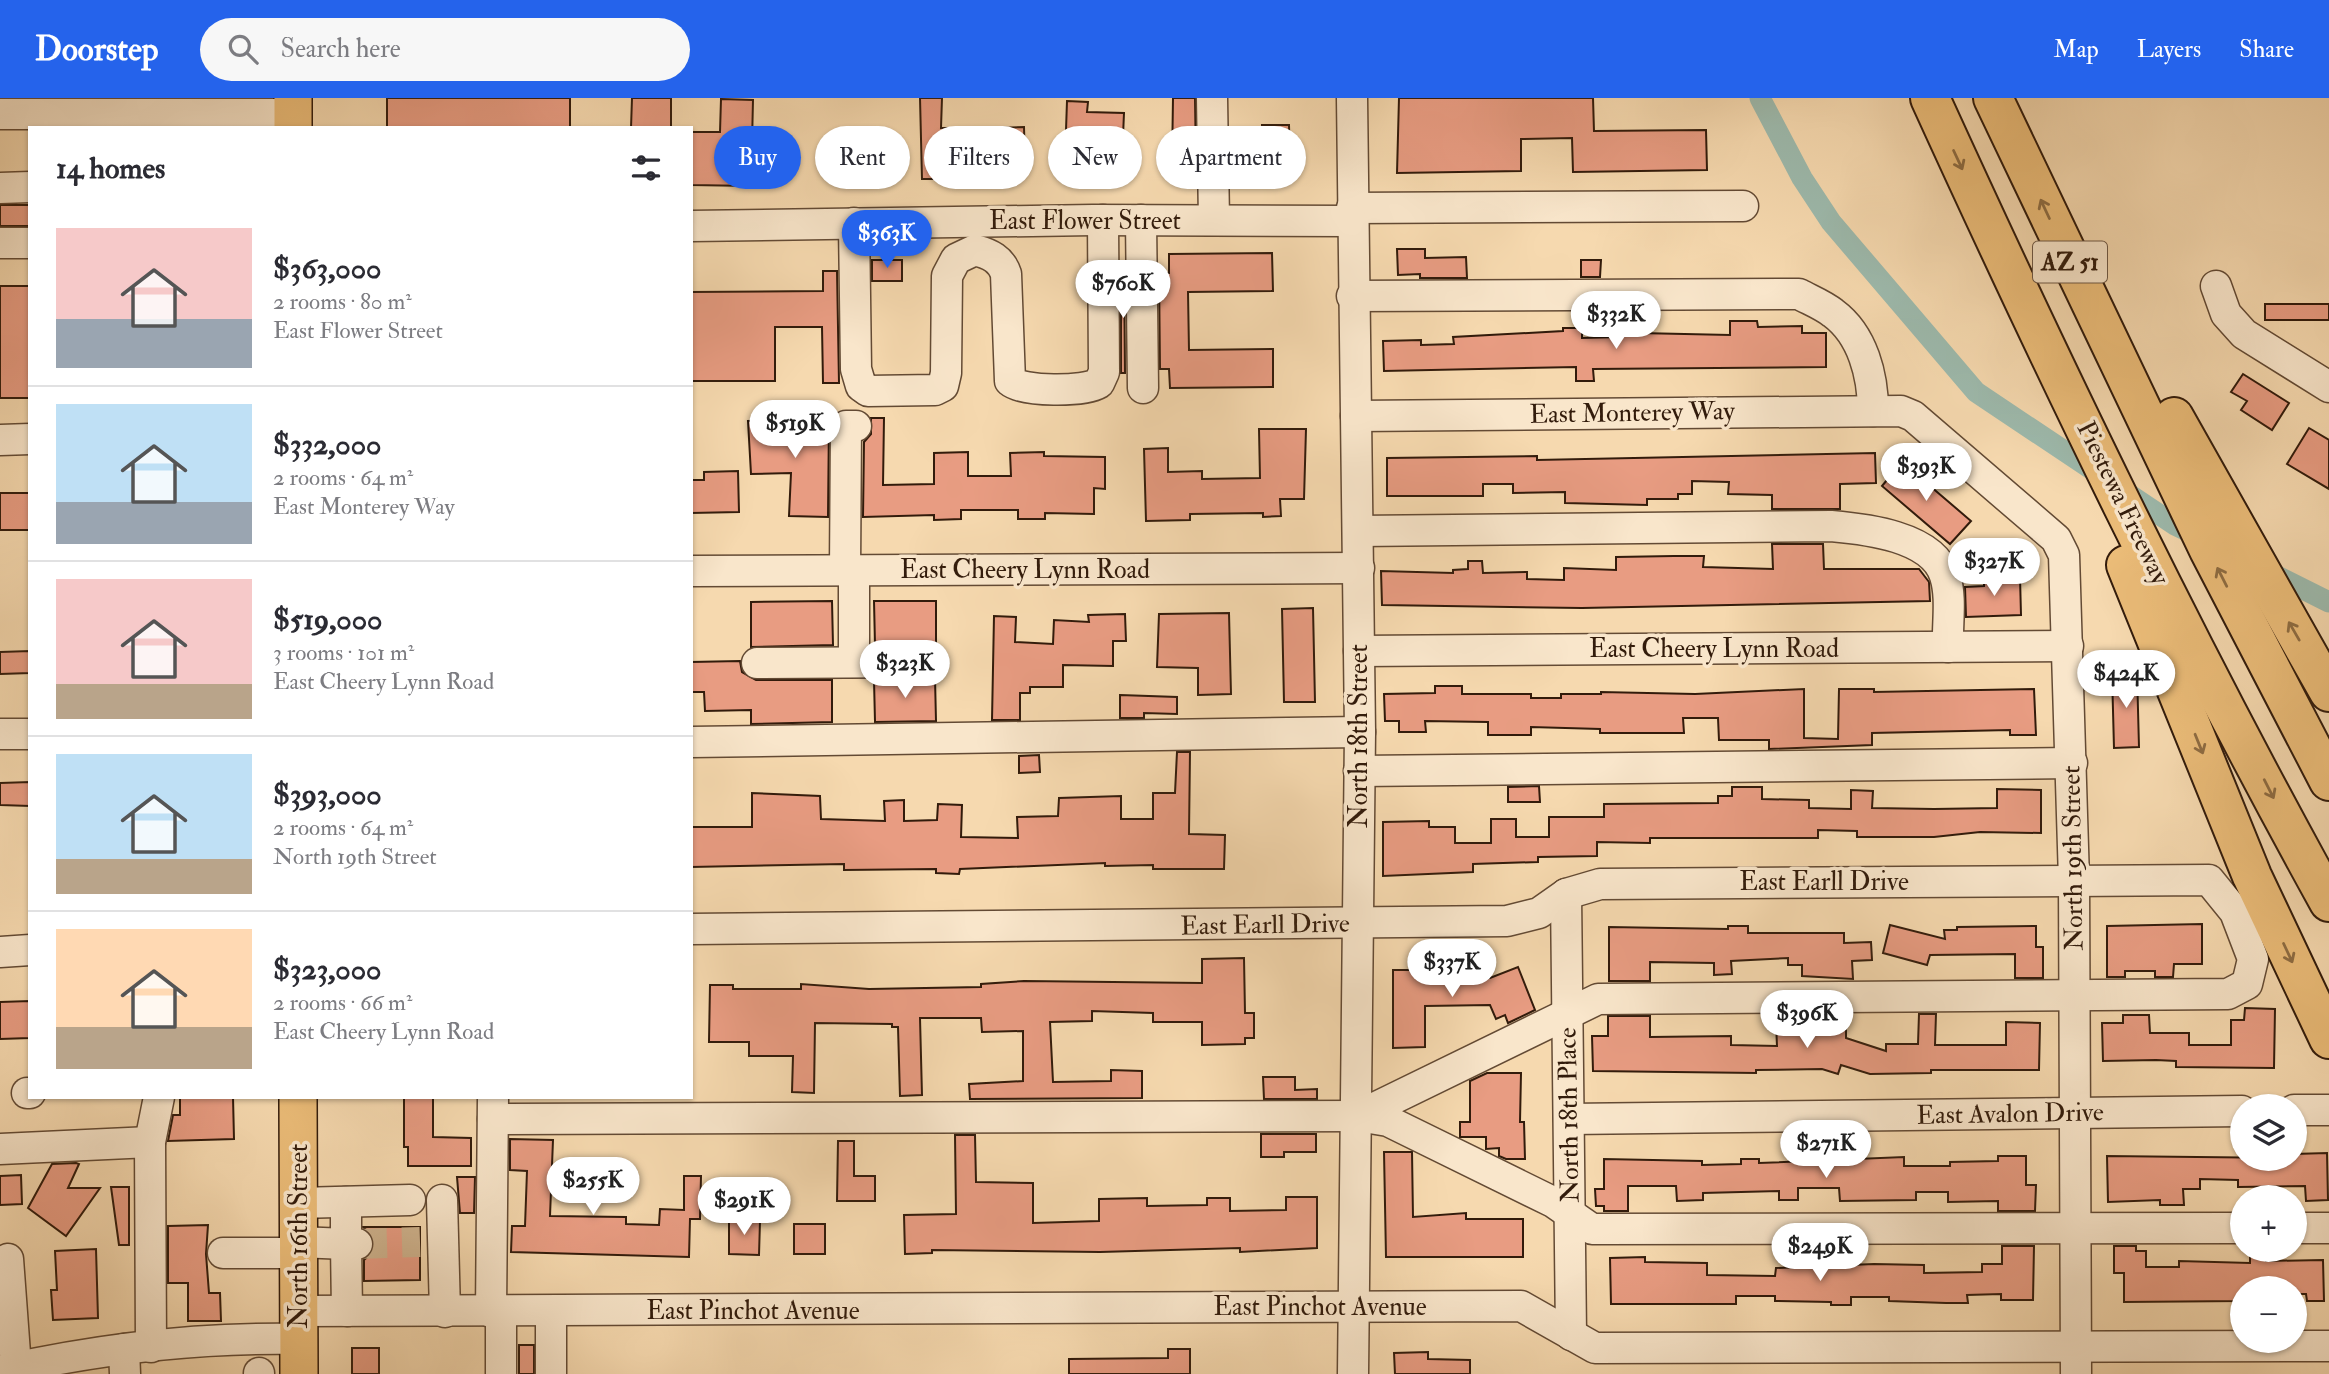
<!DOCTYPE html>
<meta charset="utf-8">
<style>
:root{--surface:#fff;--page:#f7f7f7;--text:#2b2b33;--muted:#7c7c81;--line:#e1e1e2;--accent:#2563eb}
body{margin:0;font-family:"IM FELL Double Pica",serif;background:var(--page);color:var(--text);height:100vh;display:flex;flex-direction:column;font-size:26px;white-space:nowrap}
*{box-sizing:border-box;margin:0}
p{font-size:23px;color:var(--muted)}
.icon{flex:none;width:38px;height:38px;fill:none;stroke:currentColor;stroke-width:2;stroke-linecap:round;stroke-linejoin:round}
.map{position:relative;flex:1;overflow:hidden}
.panel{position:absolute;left:28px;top:28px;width:665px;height:973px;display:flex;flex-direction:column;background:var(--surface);border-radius:0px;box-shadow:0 2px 5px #0004}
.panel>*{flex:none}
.hud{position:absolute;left:714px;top:28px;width:665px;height:63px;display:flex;gap:14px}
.fabs{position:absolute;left:2230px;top:996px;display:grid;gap:14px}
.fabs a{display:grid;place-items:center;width:77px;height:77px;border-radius:50%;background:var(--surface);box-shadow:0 2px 5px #0004;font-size:35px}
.price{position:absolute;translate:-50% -60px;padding:0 16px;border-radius:24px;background:#fff;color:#222;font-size:23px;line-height:46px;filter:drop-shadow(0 2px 4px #0008)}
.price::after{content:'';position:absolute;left:50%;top:42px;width:21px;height:16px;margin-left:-10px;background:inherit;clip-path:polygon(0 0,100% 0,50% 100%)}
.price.selected{background:var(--accent);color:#fff}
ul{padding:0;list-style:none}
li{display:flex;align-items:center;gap:21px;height:175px;padding:0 28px}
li+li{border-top:2px solid var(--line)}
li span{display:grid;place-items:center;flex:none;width:196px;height:140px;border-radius:0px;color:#555}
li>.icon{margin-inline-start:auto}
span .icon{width:84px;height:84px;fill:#fffc;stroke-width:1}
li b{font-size:30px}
h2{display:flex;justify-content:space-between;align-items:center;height:84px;padding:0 28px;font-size:30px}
.tag{padding:0 24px;border-radius:32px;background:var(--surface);box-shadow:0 2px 5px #0004;font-size:24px;line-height:63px}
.tag.selected{background:var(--accent);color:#fff}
header{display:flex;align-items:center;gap:42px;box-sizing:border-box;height:98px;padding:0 35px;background:var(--accent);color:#fff}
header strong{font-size:33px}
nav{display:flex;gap:38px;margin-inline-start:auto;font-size:24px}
.search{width:490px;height:63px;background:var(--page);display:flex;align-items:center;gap:18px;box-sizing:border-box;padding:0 24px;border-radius:38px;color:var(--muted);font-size:26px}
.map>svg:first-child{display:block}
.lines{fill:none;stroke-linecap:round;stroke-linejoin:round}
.canal{stroke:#9dbaad;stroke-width:21}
.building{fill:#e89c82;stroke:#321b0b;stroke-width:2}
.minor-tunnel{stroke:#cfb38e;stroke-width:30;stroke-dasharray:30 15;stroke-linecap:butt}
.minor-casing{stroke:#634a34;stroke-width:33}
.major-casing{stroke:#321b0b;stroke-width:40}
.highway-casing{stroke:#321b0b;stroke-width:42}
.minor{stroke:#f9e6cb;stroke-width:30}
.major{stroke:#ebbc78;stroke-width:37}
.highway{stroke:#ebbc78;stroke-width:38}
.oneway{stroke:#8e6c42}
.labels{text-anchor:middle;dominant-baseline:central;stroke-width:7;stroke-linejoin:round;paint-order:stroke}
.shield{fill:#f9e6cb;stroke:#6e5845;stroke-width:2}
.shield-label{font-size:24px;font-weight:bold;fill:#321b0b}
.street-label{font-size:26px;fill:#321b0b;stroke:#f9e6cb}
</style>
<header>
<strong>Doorstep</strong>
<div class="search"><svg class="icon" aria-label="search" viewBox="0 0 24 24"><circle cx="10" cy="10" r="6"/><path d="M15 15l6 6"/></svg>Search here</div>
<nav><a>Map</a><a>Layers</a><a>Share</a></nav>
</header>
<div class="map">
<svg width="2329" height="1276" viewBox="0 0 2329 1276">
<rect width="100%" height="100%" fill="#f6d9af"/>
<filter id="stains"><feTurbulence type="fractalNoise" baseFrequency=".00286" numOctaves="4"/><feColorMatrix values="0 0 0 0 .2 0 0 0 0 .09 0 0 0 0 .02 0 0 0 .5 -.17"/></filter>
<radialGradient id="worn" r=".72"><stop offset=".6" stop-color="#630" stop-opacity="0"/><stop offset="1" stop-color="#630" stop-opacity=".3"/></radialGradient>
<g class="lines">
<g class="canal">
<path d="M1760,0L1802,80L1831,124L1976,294L2175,427L2202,440"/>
<path d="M2265,472L2329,504"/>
</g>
</g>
<g class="building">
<rect x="387" y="0" width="183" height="30"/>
<path d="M632,0H671V30H631Z"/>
<path d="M920,0H942L941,30H950L951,72H938V81H922Z"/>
<path d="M1173,0H1195L1196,65H1172Z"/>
<path d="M1399,0H1593L1594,33L1706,32L1707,72L1573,74L1572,40L1521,41V73L1397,75Z"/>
<path d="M721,1L753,2L751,88L691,87V34H720Z"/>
<path d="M1067,3L1088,4L1087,14L1124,15L1122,61H1065Z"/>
<path d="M1262,27H1289L1290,69L1263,70Z"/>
<path d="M1024,29L1025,66L1009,67L1008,60L998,61L997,30Z"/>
<path d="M851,34L852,58L831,59L830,35Z"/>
<rect x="0" y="107" width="30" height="21"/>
<path d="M1397,151H1425V160L1466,159L1467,180H1420V176L1398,177Z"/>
<path d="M1272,155L1273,193L1188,194L1189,252L1273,251V289L1170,290L1169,271H1160L1159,175H1169V156Z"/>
<rect x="872" y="162" width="30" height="21"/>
<path d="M1581,162H1601L1600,179H1581Z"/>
<path d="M1121,163H1124L1125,275H1121Z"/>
<path d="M823,173H837L839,285H823L822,229H775V283H691V194L823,193Z"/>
<rect x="0" y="188" width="30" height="112"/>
<rect x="2265" y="206" width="64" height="16"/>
<path d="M1730,223H1757L1758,229L1802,228V235H1826V269L1593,271L1594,283H1576V269L1384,273L1383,243L1421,242V247L1454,246L1453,239L1563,233V230H1582V240L1619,239V224H1639V235L1730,237Z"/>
<path d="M2243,276L2289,305L2272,332L2241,312L2247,303L2231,294Z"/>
<path d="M871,320H884L883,387L934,386V355L968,354V378H1011L1010,355L1044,354V358L1105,359V391L1094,390V416L1045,415V421H1018V412H961V421L934,422V417L863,419L864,344L871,336Z"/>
<path d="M829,321L828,419L789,418L791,375L751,376L748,323Z"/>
<path d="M2309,330L2329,342V391L2287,366Z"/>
<path d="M1259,331H1306L1304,401H1280L1281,418L1263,419V415L1190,416V422L1146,423L1144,351L1168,350V374L1202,373V381L1260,380Z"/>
<path d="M1875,355L1876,385L1840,386V411H1772V397L1728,396L1729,384L1692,383V396H1678V401H1647V407L1565,405V394L1513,395V386H1483V398H1387V360L1537,358V362Z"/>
<path d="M1902,364L1971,423L1950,446L1882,388Z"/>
<path d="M738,373L739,414L691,415V382H704V374Z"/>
<rect x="0" y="395" width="30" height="37"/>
<path d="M1772,446H1823L1824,471H1919L1929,484L1930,503L1582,510L1382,507L1381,473L1453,475V472L1468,471V463H1482L1483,475L1527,474V481L1564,482V470L1616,472V459L1674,458H1704L1703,469L1773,471Z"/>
<path d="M2020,479L2021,517L1966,519L1965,489L1984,488V480Z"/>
<path d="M832,503L833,547L751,549V504Z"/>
<path d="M874,503H936V548L875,547Z"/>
<path d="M1313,510L1315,604H1284L1282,511Z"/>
<path d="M1229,515L1231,596L1198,597V570L1157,569L1159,516Z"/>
<path d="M1125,516L1126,543H1113V568L1063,567V589H1030V595H1020V622H992L994,518L1016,519L1015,544L1053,546L1054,522L1089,524L1088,517Z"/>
<path d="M30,553V575L0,576V554Z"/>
<path d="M740,563L742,574L756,582H832V624L751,626V612L705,613L704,594H691V564Z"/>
<path d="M2137,574L2139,649L2114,650L2112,575Z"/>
<path d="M935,580L936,623L875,624L874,582Z"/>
<path d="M1435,588H1462V596H1531V600H1561V596H1601V594L1695,596L1804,591V640L1838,641L1839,591H1874V594L2034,591L2036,637H2010V632L1872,635V647L1769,651V642H1719L1718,620H1683L1684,635H1600V631L1531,629V637H1488V624L1425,623L1426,634H1399V623H1385L1384,596L1435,595Z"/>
<path d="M1120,597L1177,599V616L1144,615V620H1120Z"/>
<path d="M1177,654H1190L1189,736L1225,737L1224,771H1153V767L1105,768V765L960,771L959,776L936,775V771L844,772V766L691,769V729H752V695L820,698L821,721L885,723L884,703L904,702V723L937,722L938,706L962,707L961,739L1018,740L1017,719L1058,718L1059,700L1121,698V721H1153V695H1175Z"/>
<path d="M1039,657L1040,674L1019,675V658Z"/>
<path d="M30,684V708L0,707V685Z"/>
<path d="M1539,688L1540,704H1508V689Z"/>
<path d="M1732,689H1762V701L1809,702V710L1851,711V692L1873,693L1872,710L1934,711L1997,710V691L2041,692V735L1980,734L1934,739H1857V733L1818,732V740H1650V745L1597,744V758L1538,759V764L1473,766V774L1383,778V724L1429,723V729H1455V745H1491V721H1516V739H1549V719H1604V706L1718,705V698H1732Z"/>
<path d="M2202,826V866H2174L2173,879H2155V873H2125V879H2107V828Z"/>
<path d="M1890,827L1945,841L1944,832H1957V829L2036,828V849H2043V880H2015V856L1930,857L1927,867L1883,855Z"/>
<path d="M1728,828H1748V835H1844V845L1871,844L1872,862L1852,863L1853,881L1802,878V867H1788V860L1731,863L1732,876L1714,877V865L1650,864V883H1609V829L1728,831Z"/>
<path d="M1244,860L1245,915H1254V940H1245V946L1202,947V924H1153V915L1092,913V923L1050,924L1053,984L1111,983V972L1142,973V1000L970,1001L969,986L1023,983V933L982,934L981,920H920L922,997L900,998L898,929H892V926L815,925L814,995L792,994L793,958H749V944H709L710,887H733V891H801V886L869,891L981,889V886L1024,883L1202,885V861Z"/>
<path d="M1518,869L1535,912L1508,925L1505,917L1496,921L1490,907L1425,908V949L1393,950V872H1459V880H1490Z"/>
<path d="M30,903V940L0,941V904Z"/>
<path d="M2245,910L2275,911L2274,970L2176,969V963L2156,962L2103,963L2102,925H2123V917H2149L2150,935H2189V947H2231V922H2244Z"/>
<path d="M1919,916H1936L1935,947H2006V924L2040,925L2039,972H1931V975L1870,976L1841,967L1838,976L1822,971L1756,972V975L1593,973L1592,938H1608V918H1650V939L1731,938V947L1777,948L1776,925L1805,924V917H1846V940L1886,953V946H1918Z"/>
<path d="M1487,975H1521L1520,1024H1524L1525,1061H1506L1499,1058V1050L1486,1051V1039H1460V1024H1470V983Z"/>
<path d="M1263,979H1295V992L1317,991V1001H1264Z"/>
<path d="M180,999H233L234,1041L168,1043L173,1017H180Z"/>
<path d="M404,999H433V1039L471,1040V1068H408V1049H404Z"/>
<path d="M1261,1036H1316V1054H1284V1059H1261Z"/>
<path d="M955,1037H975L976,1084L1033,1085V1125L1099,1123V1101L1147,1100V1108L1207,1107V1100H1230V1113L1286,1112V1099H1317V1150L1240,1154V1150L1100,1154L932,1152V1155L905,1156L904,1117L956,1116Z"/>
<path d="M510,1041L553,1042L550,1118L626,1119V1126L659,1127L660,1111L684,1112V1078H701L700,1121H690L689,1159L511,1154L512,1128H525L527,1073L510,1072Z"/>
<path d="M838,1043H854V1078H875V1103H837Z"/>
<path d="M1384,1054H1412L1413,1119L1466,1115V1121H1523V1159H1386Z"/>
<path d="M2327,1055L2328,1102L2306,1103L2305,1088L2238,1089V1082L2200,1081V1091H2183L2184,1107H2160V1102L2108,1104L2107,1058L2294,1060V1056Z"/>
<path d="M1998,1058H2026V1087H2036L2035,1113H1998V1103L1948,1104V1094H1916V1102L1840,1103L1839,1090H1798V1102H1779V1093L1703,1095V1102L1677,1103L1676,1088H1628V1113H1604V1108H1596L1595,1091H1604V1061L1702,1063V1067L1741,1066V1061H1759V1065L1904,1059V1068H1950V1064L1998,1063Z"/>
<path d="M76,1065L79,1066L68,1090H100L66,1138L28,1110L52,1066Z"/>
<path d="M21,1077L22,1106L0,1107V1078Z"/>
<path d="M457,1079H475L474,1115H460Z"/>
<path d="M779,1084L780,1110L758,1111L757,1085Z"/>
<path d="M111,1089H129V1147H119Z"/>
<path d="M729,1122L760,1123L759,1157L729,1156Z"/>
<rect x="794" y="1126" width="31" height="30"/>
<path d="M208,1127L206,1156L209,1195H220L221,1223H188V1185H168V1128Z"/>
<path d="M363,1129H420V1182L364,1183V1162L372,1155L374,1145L372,1137Z"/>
<path d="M2002,1148H2034L2033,1202H2001V1196L1967,1197L1968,1205H1946L1889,1203V1199H1851V1207H1831V1204L1775,1203V1198H1736V1206H1611L1610,1160L1645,1159V1164L1707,1165V1177L1775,1178L1776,1170L1874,1166L1924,1167V1175L1982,1174V1166H2002Z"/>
<path d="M2114,1148H2136V1153H2146V1169H2179V1163L2250,1165V1157L2266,1156V1163L2323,1162L2324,1203H2307L2306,1196H2294V1190H2242V1203L2124,1204V1175H2114Z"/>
<path d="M96,1151L98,1220L53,1222L51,1192H57L55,1153Z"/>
<rect x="519" y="1247" width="15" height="29"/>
<rect x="352" y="1250" width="27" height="26"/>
<path d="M1168,1251H1190V1276H1069V1261L1168,1260Z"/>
<path d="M1428,1254V1261L1470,1262V1276H1395L1394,1255Z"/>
</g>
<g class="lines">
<path class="minor-tunnel" d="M357,1146L420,1144"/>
<g class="minor-casing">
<g id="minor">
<path d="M1212,0L1214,122"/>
<path d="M1352,0L1360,634L1353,1276"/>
<path d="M0,16H293"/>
<path d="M0,90L30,89"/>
<path d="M1352,110L1743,108"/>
<path d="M1141,122L1143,290"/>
<path d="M854,125L856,271L861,288L868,293L935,292L943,288L946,275L947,178L956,161L975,152C990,156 1001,161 1006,176L1010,283C1023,294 1084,294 1099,285L1104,274L1103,122"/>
<path d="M691,128L1093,122L1352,123"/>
<path d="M0,145H30"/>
<path d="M2216,188L2226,216L2244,236L2329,289"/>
<path d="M1352,198L1799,196C1810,202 1823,207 1833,215C1863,237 1873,278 1873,313"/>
<path d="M1356,318L1901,313L1913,318L2056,441L2064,457L2074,782L2076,1276"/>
<path d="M0,342L30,341"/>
<path d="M1358,433L1831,428C1865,431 1933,438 1945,478C1952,500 1947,526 1948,549"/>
<path d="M845,472L846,328H856"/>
<path d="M854,472V564"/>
<path d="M691,473L1359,470"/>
<path d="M1359,553L2068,548"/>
<path d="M757,565L931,564"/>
<path d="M0,636H30"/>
<path d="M691,644L1360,634"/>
<path d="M1359,673L2072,665"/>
<path d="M1566,796L1571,1237"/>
<path d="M691,831L1507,823L1539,815L1566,796L1600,786L2209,782L2235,814L2253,861L2247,886L2228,896L1598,901L1358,1018L1388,1023L1553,1104L1592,1131L2242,1130"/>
<path d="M0,854L30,852"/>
<path d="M27,995H30"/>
<path d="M2294,1012H2329"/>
<path d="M493,1021L1358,1018"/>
<path d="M1569,1021L2242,1013"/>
<path d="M0,1051L150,1044"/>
<path d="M442,1102L445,1214"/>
<path d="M299,1105L410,1102"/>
<path d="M2294,1130H2329"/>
<path d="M299,1144L346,1146V1104"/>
<path d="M223,1155H299"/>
<path d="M8,1161L16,1269"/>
<path d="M300,1213L1521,1208L1595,1250L2329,1248"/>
<path d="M347,1213L346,1146H357"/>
<path d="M491,1214L493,999"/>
<path d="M501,1214V1276"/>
<path d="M151,1249L150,1044L159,999"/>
<path d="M124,1251L125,1276"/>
<path d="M0,1273C98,1251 199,1239 300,1241"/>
<path d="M259,1276V1275"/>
<path d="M551,1276V1214"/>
</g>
</g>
<g class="major-casing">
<g id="major">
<path d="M293,30V0"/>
<path d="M298,999L299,1276"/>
</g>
</g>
<g class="highway-casing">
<g id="highway">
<path d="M1930,0C2054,272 2184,542 2329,804"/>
<path d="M1993,0L2209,452L2329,683"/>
<path d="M2174,319L2329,594"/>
<path d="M2126,467L2252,778L2329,941"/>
</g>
</g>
<use href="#minor" class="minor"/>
<use href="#major" class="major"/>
<use href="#highway" class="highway"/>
</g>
<defs><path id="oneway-shaft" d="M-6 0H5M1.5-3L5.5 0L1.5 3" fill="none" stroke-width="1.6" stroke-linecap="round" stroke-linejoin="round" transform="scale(1.75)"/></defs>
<g class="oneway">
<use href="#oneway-shaft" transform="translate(1958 62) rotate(65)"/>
<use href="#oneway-shaft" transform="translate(2045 111) rotate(-115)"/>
<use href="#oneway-shaft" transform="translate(2222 479) rotate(-117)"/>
<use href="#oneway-shaft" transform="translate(2294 533) rotate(-120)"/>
<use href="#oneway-shaft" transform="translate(2199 646) rotate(68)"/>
<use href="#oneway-shaft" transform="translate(2269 691) rotate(63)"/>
<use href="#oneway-shaft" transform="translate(2288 855) rotate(65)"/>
</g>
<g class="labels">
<rect class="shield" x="2033" y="143.5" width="74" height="41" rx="5"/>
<g class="shield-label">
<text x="2070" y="164">AZ 51</text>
</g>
<g class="street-label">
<text x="1085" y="123">East Flower Street</text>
<text transform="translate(1632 315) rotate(-1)">East Monterey Way</text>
<text transform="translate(2123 405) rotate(64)">Piestewa Freeway</text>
<text x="1025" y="472">East Cheery Lynn Road</text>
<text x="1714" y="551">East Cheery Lynn Road</text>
<text transform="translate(1359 638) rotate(-90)">North 18th Street</text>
<text transform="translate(2073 760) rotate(-91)">North 19th Street</text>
<text x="1824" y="784">East Earll Drive</text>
<text transform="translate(1265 827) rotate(-1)">East Earll Drive</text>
<text transform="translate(2010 1016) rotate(-1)">East Avalon Drive</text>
<text transform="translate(1569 1017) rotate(-91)">North 18th Place</text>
<text transform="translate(299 1138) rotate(-90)">North 16th Street</text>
<text x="1320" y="1209">East Pinchot Avenue</text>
<text x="753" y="1213">East Pinchot Avenue</text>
</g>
</g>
<rect width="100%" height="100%" filter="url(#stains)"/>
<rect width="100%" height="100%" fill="url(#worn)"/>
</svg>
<div class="fabs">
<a><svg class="icon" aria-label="layers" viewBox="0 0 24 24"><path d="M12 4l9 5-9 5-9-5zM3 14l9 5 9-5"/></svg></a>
<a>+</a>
<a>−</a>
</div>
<b class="price selected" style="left:887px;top:172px">$363K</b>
<b class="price" style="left:1123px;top:222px">$760K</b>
<b class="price" style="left:1616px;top:253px">$332K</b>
<b class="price" style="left:795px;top:362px">$519K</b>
<b class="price" style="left:1926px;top:405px">$393K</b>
<b class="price" style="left:1994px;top:500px">$327K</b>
<b class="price" style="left:905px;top:602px">$323K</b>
<b class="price" style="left:2126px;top:612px">$424K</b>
<b class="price" style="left:1452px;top:901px">$337K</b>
<b class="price" style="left:1807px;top:952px">$396K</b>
<b class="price" style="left:1826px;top:1082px">$271K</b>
<b class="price" style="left:593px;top:1119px">$255K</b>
<b class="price" style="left:744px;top:1139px">$291K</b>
<b class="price" style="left:1820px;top:1185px">$249K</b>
<div class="hud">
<a class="tag selected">Buy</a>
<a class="tag">Rent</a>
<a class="tag">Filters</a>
<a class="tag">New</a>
<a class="tag">Apartment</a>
</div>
<section class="panel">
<h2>14 homes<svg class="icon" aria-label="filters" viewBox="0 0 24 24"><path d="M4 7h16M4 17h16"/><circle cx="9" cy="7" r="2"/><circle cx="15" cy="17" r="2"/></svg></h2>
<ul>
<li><span style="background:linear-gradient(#f6c9c9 65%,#9aa5b1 0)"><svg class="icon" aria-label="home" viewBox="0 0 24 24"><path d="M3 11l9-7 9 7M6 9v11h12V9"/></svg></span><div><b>$363,000</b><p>2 rooms · 80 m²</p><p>East Flower Street</p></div></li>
<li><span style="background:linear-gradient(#bfe0f5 70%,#9aa5b1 0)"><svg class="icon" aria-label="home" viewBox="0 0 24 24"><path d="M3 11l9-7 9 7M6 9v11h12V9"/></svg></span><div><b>$332,000</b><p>2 rooms · 64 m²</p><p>East Monterey Way</p></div></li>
<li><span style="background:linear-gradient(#f6c9c9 75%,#b9a48a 0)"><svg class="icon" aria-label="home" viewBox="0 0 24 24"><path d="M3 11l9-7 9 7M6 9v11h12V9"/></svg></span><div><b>$519,000</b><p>3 rooms · 101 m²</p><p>East Cheery Lynn Road</p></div></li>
<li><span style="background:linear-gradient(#bfe0f5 75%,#b9a48a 0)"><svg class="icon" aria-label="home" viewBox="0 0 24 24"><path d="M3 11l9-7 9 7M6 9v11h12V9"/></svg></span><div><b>$393,000</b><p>2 rooms · 64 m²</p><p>North 19th Street</p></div></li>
<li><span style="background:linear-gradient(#ffd9b3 70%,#b9a48a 0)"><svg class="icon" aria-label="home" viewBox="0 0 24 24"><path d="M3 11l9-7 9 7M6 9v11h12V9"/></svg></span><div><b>$323,000</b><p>2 rooms · 66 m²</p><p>East Cheery Lynn Road</p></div></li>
</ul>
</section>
</div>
